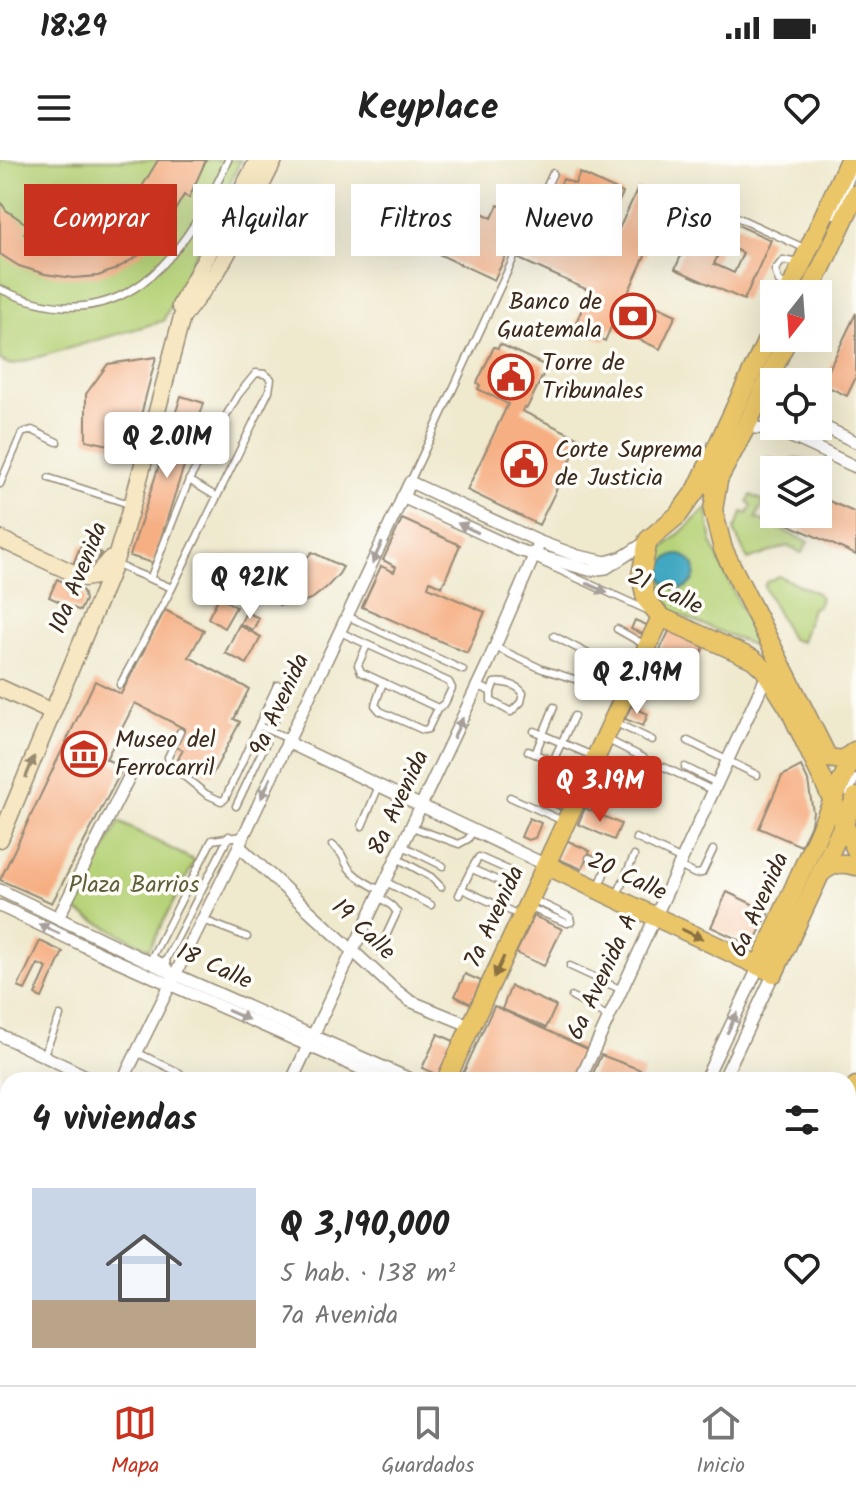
<!DOCTYPE html>
<html lang="es">
<meta charset="utf-8">
<style>
:root{--surface:#fff;--page:#f6f6f6;--text:#222;--muted:#767676;--line:#e0e0e0;--accent:#c8321e}
body{margin:0;font-family:Kalam,sans-serif;background:var(--page);color:var(--text);height:100vh;display:flex;flex-direction:column;font-size:30px;white-space:nowrap}
*{box-sizing:border-box;margin:0}
p{font-size:26px;color:var(--muted)}
.icon{flex:none;width:44px;height:44px;fill:none;stroke:currentColor;stroke-width:2;stroke-linecap:round;stroke-linejoin:round}
.map{position:relative;flex:1;overflow:hidden}
.side{position:absolute;left:0px;top:912px;width:856px;height:314px;display:flex;flex-direction:column;background:var(--surface);border-radius:24px 24px 0 0;box-shadow:0 8px 32px #0002}
.side>*{flex:none}
.top-card{position:absolute;left:24px;top:24px;width:808px;height:72px;display:flex;gap:16px}
.needle{width:52px;rotate:197deg}
.buttons{position:absolute;left:760px;top:120px;display:grid;gap:16px}
.buttons a{display:grid;place-items:center;width:72px;height:72px;border-radius:0px;background:var(--surface);box-shadow:0 8px 32px #0002;font-size:40px}
.price{position:absolute;translate:-50% -68px;padding:0 18px;border-radius:8px;background:#fff;color:#222;font-size:26px;line-height:52px;filter:drop-shadow(0 2px 4px #0008)}
.price::after{content:'';position:absolute;left:50%;top:48px;width:24px;height:18px;margin-left:-12px;background:inherit;clip-path:polygon(0 0,100% 0,50% 100%)}
.price.on{background:var(--accent);color:#fff}
ul{padding:0;list-style:none}
li{display:flex;align-items:center;gap:24px;height:200px;padding:0 32px}
li+li{border-top:2px solid var(--line)}
li span{display:grid;place-items:center;flex:none;width:224px;height:160px;border-radius:0px;color:#555}
li>.icon{margin-inline-start:auto}
span .icon{width:96px;height:96px;fill:#fffc;stroke-width:1}
li b{font-size:34px}
h2{display:flex;justify-content:space-between;align-items:center;height:96px;padding:0 32px;font-size:34px}
.tag{padding:0 28px;border-radius:0px;background:var(--surface);box-shadow:0 8px 32px #0002;font-size:28px;line-height:72px}
.tag.on{background:var(--accent);color:#fff}
.status{display:flex;justify-content:space-between;align-items:center;height:56px;padding:0 40px;background:var(--surface);direction:ltr}
.status svg{height:22px;fill:currentColor}
header{display:flex;justify-content:space-between;align-items:center;height:104px;padding:0 32px;background:var(--surface);font-size:36px;font-weight:700}
.tabs{display:flex;justify-content:space-around;align-items:center;height:112px;border-top:2px solid var(--line);background:var(--surface);font-size:22px;color:var(--muted)}
.tabs a{display:grid;justify-items:center;gap:4px}
.tabs .on{color:var(--accent)}
.map>svg:first-child{display:block}
.green{fill:#b7d379;stroke:#797e4c;stroke-width:2}
.water{fill:#42a8c2;stroke:#3e6970;stroke-width:2}
.building{fill:#f6af83;fill-rule:evenodd}
.lines{fill:none;stroke-linecap:round;stroke-linejoin:round}
.lane-casing{stroke:#958a76;stroke-width:9}
.street-casing{stroke:#958a76;stroke-width:14}
.secondary-casing{stroke:#958a76;stroke-width:19}
.primary-casing{stroke:#958a76;stroke-width:21}
.lane{stroke:#fff;stroke-width:6}
.street{stroke:#fff;stroke-width:11}
.secondary{stroke:#f7e8c3;stroke-width:16}
.primary{stroke:#eac669;stroke-width:18}
.oneway{fill:#a79f9a}
.oneway2{fill:#998970}
.oneway3{fill:#8a7040}
.labels{text-anchor:middle;dominant-baseline:central;stroke-width:7;stroke-linejoin:round;paint-order:stroke}
.poi-label{font-size:24px;fill:#3b2a1e;stroke:#fdfcf7;text-anchor:start}
.street-label{font-size:24px;fill:#3b2a1e;stroke:#fdfcf7}
.park-label{font-size:24px;fill:#605d39;stroke:#fdfcf7}
</style>
<div class="status"><b>18:29</b><svg viewBox="0 0 49 12"><path d="M0 12V9h3v3zM5 12V6h3v6zM10 12V3h3v9zM15 12V0h3v12zM26 1h20v11H26zM47 4h2v5h-2z"/></svg></div>
<header><svg class="icon" aria-label="menu" viewBox="0 0 24 24"><path d="M4 6h16M4 12h16M4 18h16"/></svg>Keyplace<svg class="icon" aria-label="heart" viewBox="0 0 24 24"><path d="M12 20l-8-8c-3-5 5-10 8-4 3-6 11-1 8 4z"/></svg></header>
<div class="map">
<svg width="856" height="1225" viewBox="0 0 856 1225">
<rect width="100%" height="100%" fill="#fdfcf7"/>
<filter id="ink" filterUnits="userSpaceOnUse"><feTurbulence type="fractalNoise" baseFrequency=".0125" numOctaves="2"/><feDisplacementMap in="SourceGraphic" scale="16" xChannelSelector="R" yChannelSelector="G"/><feConvolveMatrix kernelMatrix="1 2 1 2 8 2 1 2 1" color-interpolation-filters="sRGB"/></filter>
<filter id="wash" filterUnits="userSpaceOnUse"><feTurbulence type="fractalNoise" baseFrequency=".006" numOctaves="4" result="noise"/><feDisplacementMap in="SourceGraphic" scale="32" xChannelSelector="R" yChannelSelector="G"/><feGaussianBlur stdDeviation="1.8" result="paint"/><feColorMatrix in="noise" values="0 0 0 0 0 0 0 0 0 0 0 0 0 0 0 0 0 1.4 0 .05"/><feComposite in="paint" operator="in"/></filter>
<g filter="url(#wash)">
<rect width="100%" height="100%" fill="#efe9ce"/>
<g class="green">
<path d="M0,0H241L163,161L11,205L0,200Z"/>
<path d="M768,298L786,303C797,293 809,303 822,309V328L818,326V310H783L766,302Z"/>
<path d="M751,335L764,341L756,358L808,382L802,393L787,386L748,400L734,371L743,352L748,354L752,345L748,342Z"/>
<path d="M707,348L712,384L759,488L663,448C647,433 645,413 656,395Z"/>
<path d="M779,416L817,433L821,438L818,446L812,448L801,482L791,479L764,427L766,422Z"/>
<path d="M119,662L195,701L149,789L74,750Z"/>
</g>
<circle class="water" cx="678" cy="412" r="17"/>
<g id="blocks">
<g class="building">
<path d="M158,0H206L189,38L184,35L166,66L141,94L116,109L98,116L73,118L45,114L19,106L0,94V41L6,50L28,65L24,74L41,82L45,73L71,76L95,74L115,63L131,45Z"/>
<path d="M580,13L623,33L604,73L597,70L595,76L612,84L638,28L669,43L628,133L676,155L660,189L611,167L605,181L574,167L590,131L517,98L539,50L547,54L563,19L575,24Z"/>
<path d="M440,32L492,58L498,45L525,57L494,120L415,83Z"/>
<path d="M702,49L771,80L744,140L675,109ZM723,84L743,93L734,113L714,104Z"/>
<path d="M856,153V217L847,236L822,224Z"/>
<path d="M500,184L544,205L542,209L545,211L527,248L524,247L522,251L581,279L539,365L467,330L508,244L478,229L480,225L477,223L494,187L498,188Z"/>
<path d="M156,197L132,290L86,280V234L108,204Z"/>
<path d="M181,236L204,243L153,403L130,396Z"/>
<path d="M818,336L856,353V395L766,354L774,337V354H818Z"/>
<path d="M402,359L460,385L442,427L430,421L428,427L485,452L467,493L362,447L381,406L394,412L396,407L383,400Z"/>
<path d="M81,385L101,393L95,407L91,409L74,402Z"/>
<path d="M312,392L343,407L339,414L327,427L313,438L297,444L279,445L278,412L297,408Z"/>
<path d="M57,419L83,431L85,440L80,451L49,437Z"/>
<path d="M219,437L236,447L224,468L208,458Z"/>
<path d="M165,450L204,470L189,497L249,529L234,559L240,562L212,615L178,599L183,590L176,587L185,569L135,543L106,599L123,608L52,743L0,720L95,521L121,534Z"/>
<path d="M246,452L259,458L253,470L240,464Z"/>
<path d="M635,460L649,466L645,475L631,469Z"/>
<path d="M239,465L261,477L247,504L225,493Z"/>
<path d="M670,469L705,485L693,510L658,494Z"/>
<path d="M631,546L648,554L643,566L625,559Z"/>
<path d="M801,606L808,621L813,652L811,664L801,686L759,668L782,616Z"/>
<path d="M554,619L572,627L561,650L543,642Z"/>
<path d="M585,648L621,664L614,680L578,664Z"/>
<path d="M529,658L541,663L535,678L528,680L521,677Z"/>
<path d="M566,680L590,691L582,709L558,699Z"/>
<path d="M727,732L769,752L752,786L711,767Z"/>
<path d="M534,756L562,769L544,806L516,793Z"/>
<path d="M40,781L63,792L42,838L35,835L47,808L38,804L25,830L18,827Z"/>
<path d="M465,814L481,821L471,844L455,836Z"/>
<path d="M511,826L556,846L546,868L502,849Z"/>
<path d="M494,846L594,892L581,920H460Z"/>
<path d="M438,874L456,882L440,916L422,908Z"/>
<path d="M601,895L644,911L640,920H590Z"/>
<path d="M856,988V1091L848,1087V1003Z"/>
</g>
</g>
</g>
<g filter="url(#ink)">
<use href="#blocks" fill-opacity="0" stroke="#958a76" stroke-width="2"/>
<g class="lines">
<g class="lane-casing">
<g id="lane">
<path d="M702,41L804,88"/>
<path d="M834,55L856,7"/>
<path d="M789,127L779,122L775,110L783,100L798,103"/>
<path d="M0,129C119,185 184,100 228,0"/>
<path d="M49,318L126,343"/>
<path d="M189,320L217,337"/>
<path d="M410,322L553,13"/>
<path d="M0,324L22,273L32,270L57,282"/>
<path d="M537,400L647,450"/>
<path d="M117,405L172,428"/>
<path d="M347,456L463,510"/>
<path d="M617,469L645,485"/>
<path d="M340,472L449,522L452,528L445,543L438,548L361,512L358,505L367,485"/>
<path d="M554,476L630,516"/>
<path d="M495,487L542,509L623,534"/>
<path d="M641,509L688,531"/>
<path d="M383,522L375,545L380,551L423,570L428,569L438,548"/>
<path d="M120,525L172,428L269,231L271,219L265,214L256,213L238,235L189,320L150,419"/>
<path d="M478,525L491,532V541L511,552L521,542L523,533C518,525 503,521 494,523L491,532"/>
<path d="M616,563L652,580"/>
<path d="M259,566L289,579"/>
<path d="M534,571L593,596"/>
<path d="M180,572L168,597L169,604L206,634L221,641L225,639L277,525L286,526L289,530L274,562L262,560"/>
<path d="M608,580L644,598"/>
<path d="M688,581L757,615"/>
<path d="M528,591L584,614"/>
<path d="M535,594L554,547"/>
<path d="M553,601L574,556"/>
<path d="M664,607L714,631"/>
<path d="M685,607L717,623"/>
<path d="M849,634L856,618"/>
<path d="M510,637L563,661"/>
<path d="M236,646L266,583L256,574"/>
<path d="M362,666L379,626"/>
<path d="M412,667L459,684L468,679L473,671"/>
<path d="M636,678L682,700"/>
<path d="M332,685C347,696 342,702 352,712C360,720 372,726 382,731"/>
<path d="M403,686L443,706"/>
<path d="M397,698L431,717L441,727"/>
<path d="M589,698L605,705L606,709L599,726"/>
<path d="M679,706L695,714L702,713L713,690"/>
<path d="M386,722L431,745"/>
<path d="M462,729L519,755"/>
<path d="M459,735C465,722 471,708 479,697L515,713L511,723L508,725L472,709"/>
<path d="M617,735L634,696"/>
<path d="M379,737L392,746L397,752L379,791"/>
<path d="M528,747L567,763L571,762L570,757L534,740"/>
<path d="M201,759L247,777"/>
<path d="M165,803L152,797L212,680L242,676"/>
<path d="M167,805L166,800L229,676"/>
<path d="M570,806L622,830"/>
<path d="M572,837L609,857"/>
<path d="M136,892L180,913"/>
<path d="M43,896L60,856"/>
<path d="M238,915L247,920"/>
<path d="M848,1101L856,1104"/>
<path d="M848,1159L856,1163"/>
<path d="M131,1218L145,1225"/>
<path d="M152,1218L167,1225"/>
<path d="M338,1218L351,1225"/>
<path d="M51,1225L55,1218"/>
</g>
</g>
<g class="street-casing">
<g id="street">
<path d="M818,264L856,282"/>
<path d="M741,269C773,261 826,294 856,307"/>
<path d="M402,337L518,390L589,410L606,408L648,381"/>
<path d="M287,582L546,705"/>
<path d="M239,686L392,827L410,841L471,866"/>
<path d="M0,730L174,814L412,920"/>
<path d="M0,746L97,792L386,920"/>
<path d="M58,758L129,617"/>
<path d="M0,875L94,920"/>
<path d="M123,920L239,686L410,322L540,382L578,396L606,402L623,397"/>
<path d="M292,920L487,505L540,382"/>
<path d="M580,920L767,515"/>
<path d="M705,920L759,806"/>
<path d="M723,920L774,813"/>
<path d="M0,988L8,992"/>
<path d="M0,1109L8,1113"/>
<path d="M848,1167L856,1171"/>
<path d="M0,1188L8,1171"/>
<path d="M478,1218L493,1225"/>
<path d="M148,1225L151,1218"/>
<path d="M439,1225L442,1218"/>
<path d="M572,1225L575,1218"/>
</g>
</g>
<g class="secondary-casing">
<g id="secondary">
<path d="M180,146L258,0"/>
<path d="M0,379L84,418L96,416L109,400"/>
<path d="M0,528L52,552"/>
<path d="M0,679L114,404L134,338L182,157L216,113L229,90L274,0"/>
</g>
</g>
<g class="primary-casing">
<g id="primary">
<path d="M788,134L849,0"/>
<path d="M809,134L856,34"/>
<path d="M774,165L697,329L678,355L648,380L641,415L646,439L661,457L753,499L764,509L790,550L856,690"/>
<path d="M718,321L713,350L723,389L828,598L843,600L855,591"/>
<path d="M713,329L746,267L788,178"/>
<path d="M546,705L774,813L856,637"/>
<path d="M820,714C831,704 841,701 856,706"/>
<path d="M759,806L855,591"/>
<path d="M446,920L661,457"/>
<path d="M848,945L856,926"/>
<path d="M848,988L856,972"/>
<path d="M715,1218L725,1223L728,1218"/>
<path d="M306,1225L309,1218"/>
</g>
</g>
<use href="#lane" class="lane"/>
<use href="#street" class="street"/>
<use href="#secondary" class="secondary"/>
<use href="#primary" class="primary"/>
</g>
<defs><path id="oneway-solid" d="M-6-.8H1V-3.2L6.5 0L1 3.2V.8H-6Z" transform="scale(2)"/></defs>
<g class="oneway">
<use href="#oneway-solid" transform="translate(468 368) rotate(-155)"/>
<use href="#oneway-solid" transform="translate(377 393) rotate(115)"/>
<use href="#oneway-solid" transform="translate(597 428) rotate(25)"/>
<use href="#oneway-solid" transform="translate(458 568) rotate(-65)"/>
<use href="#oneway-solid" transform="translate(266 628) rotate(115)"/>
<use href="#oneway-solid" transform="translate(49 769) rotate(-155)"/>
<use href="#oneway-solid" transform="translate(238 855) rotate(24)"/>
<use href="#oneway-solid" transform="translate(732 863) rotate(-65)"/>
</g>
<use class="oneway2" href="#oneway-solid" transform="translate(30 607) rotate(-68)"/>
<g class="oneway3">
<use href="#oneway-solid" transform="translate(692 774) rotate(25)"/>
<use href="#oneway-solid" transform="translate(499 807) rotate(115)"/>
</g>
</g>
<defs>
<g id="bank-ring" transform="scale(2.3)"><circle r="9.5" fill="#fdfcf7" stroke="#c8321e" stroke-width="1.5"/><path d="M-6-4H6V4H-6ZM0-2.3a2.3 2.3 0 1 0 0 4.6a2.3 2.3 0 1 0 0-4.6Z" fill="#c8321e"/></g>
<g id="civic-ring" transform="scale(2.3)"><circle r="9.5" fill="#fdfcf7" stroke="#c8321e" stroke-width="1.5"/><path d="M-.6-6.5H3V-4.5H.6V-3L4-1V1h2V6H-6V1h2V-1L-.6-3ZM-1.2 2.5V6h2.4V2.5Z" fill="#c8321e"/></g>
<g id="museum-ring" transform="scale(2.3)"><circle r="9.5" fill="#fdfcf7" stroke="#c8321e" stroke-width="1.5"/><path d="M0-6L6-3V-2H-6V-3ZM-5-1h2V3h-2ZM-1-1h2V3h-2ZM3-1h2V3H3ZM-6 4H6V6H-6Z" fill="#c8321e"/></g>
</defs>
<g fill-rule="evenodd">
<use href="#bank-ring" x="633" y="156"/>
<use href="#civic-ring" x="511" y="217"/>
<use href="#civic-ring" x="524" y="304"/>
<use href="#museum-ring" x="84" y="594"/>
</g>
<g class="labels">
<g class="poi-label">
<text x="602" y="142" text-anchor="end">Banco de<tspan x="602" dy="28">Guatemala</tspan></text>
<text x="542" y="203">Torre de<tspan x="542" dy="28">Tribunales</tspan></text>
<text x="555" y="290">Corte Suprema<tspan x="555" dy="28">de Justicia</tspan></text>
<text x="115" y="580">Museo del<tspan x="115" dy="28">Ferrocarril</tspan></text>
</g>
<g class="street-label">
<text transform="translate(79 418) rotate(-68)">10a Avenida</text>
<text transform="translate(665 432) rotate(25)">21 Calle</text>
<text transform="translate(280 545) rotate(-65)">9a Avenida</text>
<text transform="translate(399 643) rotate(-65)">8a Avenida</text>
<text transform="translate(627 717) rotate(25)">20 Calle</text>
<text transform="translate(760 745) rotate(-66)">6a Avenida</text>
<text transform="translate(495 757) rotate(-65)">7a Avenida</text>
<text transform="translate(363 770) rotate(43)">19 Calle</text>
<text transform="translate(214 807) rotate(24)">18 Calle</text>
<text transform="translate(603 817) rotate(-65)">6a Avenida A</text>
</g>
<g class="park-label">
<text x="134" y="725">Plaza Barrios</text>
</g>
</g>
</svg>
<div class="buttons">
<a><svg class="needle" viewBox="-14 -14 28 28"><path d="M0-13l5 13h-10z" fill="#e53935"/><path d="M0 13l5-13h-10z" fill="#767676"/></svg></a>
<a><svg class="icon" aria-label="locate" viewBox="0 0 24 24"><circle cx="12" cy="12" r="6"/><path d="M12 2v4M12 18v4M2 12h4M18 12h4"/></svg></a>
<a><svg class="icon" aria-label="layers" viewBox="0 0 24 24"><path d="M12 4l9 5-9 5-9-5zM3 14l9 5 9-5"/></svg></a>
</div>
<b class="price" style="left:167px;top:320px">Q 2.01M</b>
<b class="price" style="left:250px;top:461px">Q 921K</b>
<b class="price" style="left:637px;top:556px">Q 2.19M</b>
<b class="price on" style="left:600px;top:664px">Q 3.19M</b>
<div class="top-card">
<a class="tag on">Comprar</a>
<a class="tag">Alquilar</a>
<a class="tag">Filtros</a>
<a class="tag">Nuevo</a>
<a class="tag">Piso</a>
</div>
<section class="side">
<h2>4 viviendas<svg class="icon" aria-label="filters" viewBox="0 0 24 24"><path d="M4 7h16M4 17h16"/><circle cx="9" cy="7" r="2"/><circle cx="15" cy="17" r="2"/></svg></h2>
<ul>
<li><span style="background:linear-gradient(#c9d6e8 70%,#b9a48a 0)"><svg class="icon" aria-label="home" viewBox="0 0 24 24"><path d="M3 11l9-7 9 7M6 9v11h12V9"/></svg></span><div><b>Q 3,190,000</b><p>5 hab. · 138 m²</p><p>7a Avenida</p></div><svg class="icon" aria-label="heart" viewBox="0 0 24 24"><path d="M12 20l-8-8c-3-5 5-10 8-4 3-6 11-1 8 4z"/></svg></li>
</ul>
</section>
</div>
<nav class="tabs">
<a class="on"><svg class="icon" aria-label="map" viewBox="0 0 24 24"><path d="M3 6l6-2 6 2 6-2v14l-6 2-6-2-6 2zM9 4v14M15 6v14"/></svg>Mapa</a>
<a><svg class="icon" aria-label="saved" viewBox="0 0 24 24"><path d="M7 4h10v16l-5-4-5 4z"/></svg>Guardados</a>
<a><svg class="icon" aria-label="home" viewBox="0 0 24 24"><path d="M3 11l9-7 9 7M6 9v11h12V9"/></svg>Inicio</a>
</nav>
